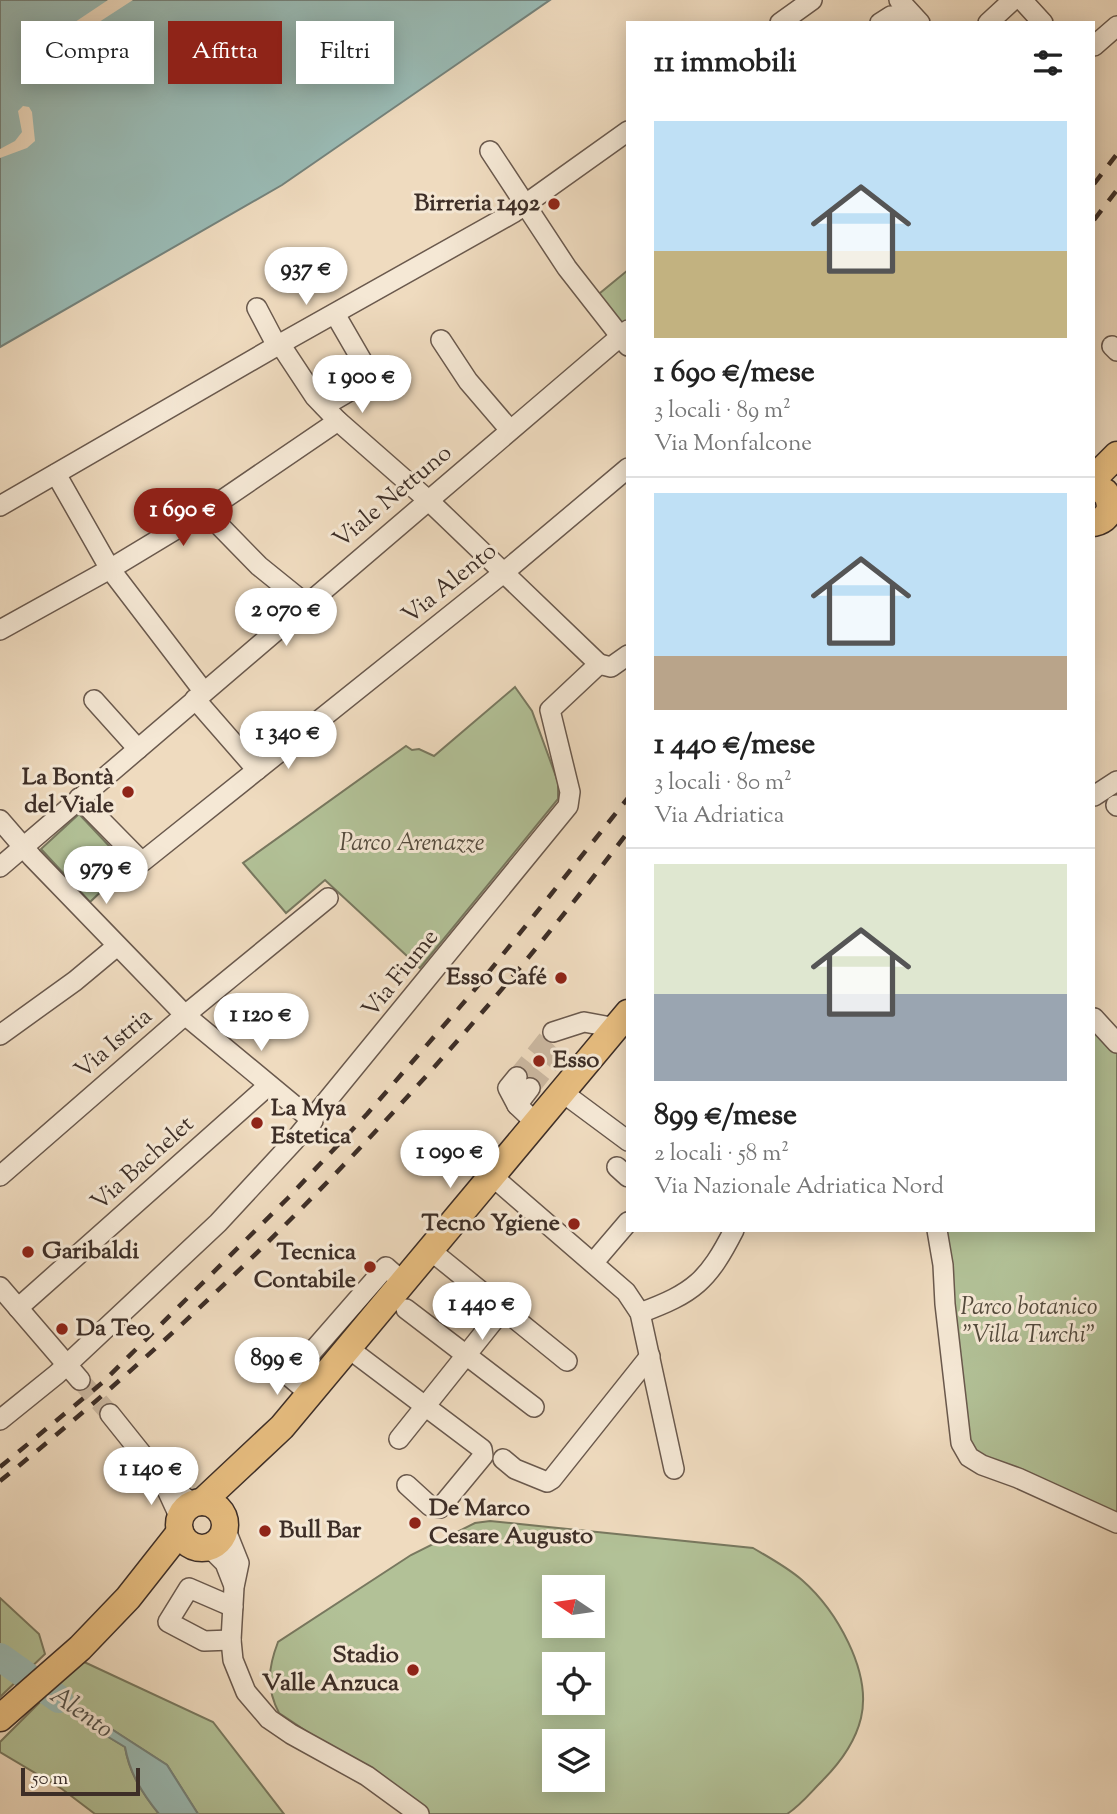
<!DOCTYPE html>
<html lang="it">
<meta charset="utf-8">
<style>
:root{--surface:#fff;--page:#f2f2f2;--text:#222;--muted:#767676;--line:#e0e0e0;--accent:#8f2418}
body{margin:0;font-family:"Sorts Mill Goudy",serif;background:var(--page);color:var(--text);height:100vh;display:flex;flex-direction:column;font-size:26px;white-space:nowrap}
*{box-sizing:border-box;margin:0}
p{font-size:23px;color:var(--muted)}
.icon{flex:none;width:38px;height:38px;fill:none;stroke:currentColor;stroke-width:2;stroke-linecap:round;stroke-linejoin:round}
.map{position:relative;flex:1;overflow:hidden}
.sheet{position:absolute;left:626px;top:21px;width:469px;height:1211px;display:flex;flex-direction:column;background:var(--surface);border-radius:0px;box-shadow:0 4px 18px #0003}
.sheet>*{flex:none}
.hud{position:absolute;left:21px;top:21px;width:500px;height:63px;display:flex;gap:14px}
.needle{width:46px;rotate:283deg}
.buttons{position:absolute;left:542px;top:1575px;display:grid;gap:14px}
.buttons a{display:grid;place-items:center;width:63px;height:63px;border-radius:0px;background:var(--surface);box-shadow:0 4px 18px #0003;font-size:35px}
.scale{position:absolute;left:21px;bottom:18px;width:119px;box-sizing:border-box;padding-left:7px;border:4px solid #3d2e27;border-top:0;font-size:19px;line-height:24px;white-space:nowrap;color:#3d2e27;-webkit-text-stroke:5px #f5e8d5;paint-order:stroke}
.price{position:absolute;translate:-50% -60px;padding:0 16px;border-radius:24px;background:#fff;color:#222;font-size:23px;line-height:46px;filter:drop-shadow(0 2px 4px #0008)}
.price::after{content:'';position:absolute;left:50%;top:42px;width:21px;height:16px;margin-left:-10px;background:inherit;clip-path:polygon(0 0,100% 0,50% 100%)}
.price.selected{background:var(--accent);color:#fff}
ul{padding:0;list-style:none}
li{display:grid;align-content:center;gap:14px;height:371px;padding:0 28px}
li+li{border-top:2px solid var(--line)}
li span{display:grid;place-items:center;height:217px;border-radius:0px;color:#555}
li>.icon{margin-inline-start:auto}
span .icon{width:126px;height:126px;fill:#fffc;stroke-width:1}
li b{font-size:30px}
h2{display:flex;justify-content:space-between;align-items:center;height:84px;padding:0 28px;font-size:30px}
.tag{padding:0 24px;border-radius:0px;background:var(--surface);box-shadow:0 4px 18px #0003;font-size:24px;line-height:63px}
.tag.selected{background:var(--accent);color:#fff}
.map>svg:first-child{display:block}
.green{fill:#b2c197;stroke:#78785f;stroke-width:2;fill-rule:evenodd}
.water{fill:#9abbb5;stroke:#75837c;stroke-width:2}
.pier{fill:#efdbbf}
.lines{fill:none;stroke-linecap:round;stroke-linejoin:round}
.river{stroke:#9abbb5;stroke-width:28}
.minor-tunnel{stroke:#cbb8a1;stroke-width:19;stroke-dasharray:19 10;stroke-linecap:butt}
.minor-casing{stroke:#6a594d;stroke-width:22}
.major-casing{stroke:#3d2e27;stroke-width:29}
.minor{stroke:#f5e8d5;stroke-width:19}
.major{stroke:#e8be80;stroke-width:26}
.rail{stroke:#3d2e27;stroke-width:4.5;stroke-dasharray:12 12;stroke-linecap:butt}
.poi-dot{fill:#8f2418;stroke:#f5e8d5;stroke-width:2.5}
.labels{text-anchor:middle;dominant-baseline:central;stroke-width:6;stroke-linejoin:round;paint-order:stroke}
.poi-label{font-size:24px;font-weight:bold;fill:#3d2e27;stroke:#f5e8d5;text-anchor:end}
.street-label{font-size:24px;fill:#3d2e27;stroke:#f5e8d5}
.park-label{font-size:24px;font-style:italic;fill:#544b3d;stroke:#f5e8d5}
.water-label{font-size:26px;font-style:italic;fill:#54514a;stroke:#f5e8d5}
</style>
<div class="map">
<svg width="1117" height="1814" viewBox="0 0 1117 1814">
<rect width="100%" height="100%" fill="#efdbbf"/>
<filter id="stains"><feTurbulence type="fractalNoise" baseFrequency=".00286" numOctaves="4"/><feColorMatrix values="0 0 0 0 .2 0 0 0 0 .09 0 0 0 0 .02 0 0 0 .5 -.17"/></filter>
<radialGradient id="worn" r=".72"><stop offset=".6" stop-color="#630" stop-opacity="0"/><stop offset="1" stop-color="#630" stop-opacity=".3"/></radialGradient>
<g class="green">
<path d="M628,270V326L620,333L594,298Z"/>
<path d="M515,687L532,711L558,782V799L420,968L325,880L286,913L243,863L406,746L412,750L419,749L434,756Z"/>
<path d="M79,814L128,866L90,902L41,849Z"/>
<path d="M1094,1026L1117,1051V1529L969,1457L932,1230H1094Z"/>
<path d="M490,1521L753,1548C770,1558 787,1567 802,1580C836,1610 872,1671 861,1718C855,1743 840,1763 822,1781C811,1792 800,1806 787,1814H419L383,1782L279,1713C266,1688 268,1668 278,1642L411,1555L475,1523ZM555,1587H593V1626H555ZM555,1664H593V1703H555ZM555,1741H593V1780H555Z"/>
<path d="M0,1598L39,1634L45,1654L0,1697Z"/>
<path d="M82,1661L213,1722L284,1814H198L167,1765L51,1690Z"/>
<path d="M44,1698L125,1747C129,1773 143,1794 159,1814H95L62,1789L0,1752V1742Z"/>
</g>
<g class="water">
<path d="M0,0H550L282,185L0,347Z"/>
<path d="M51,1690L167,1765L198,1814H159C142,1793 130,1774 125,1747L44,1698Z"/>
</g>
<g class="pier">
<path d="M108,0H133L56,50L45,52L42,44Z"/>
<path d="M23,106L29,107L32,112L35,141L27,148L0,158V149L15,141L22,132L18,111Z"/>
</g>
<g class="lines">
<path class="river" d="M0,1657L59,1699"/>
<g class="minor-tunnel">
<path d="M517,1077L553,1032"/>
<path d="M530,1088L566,1043"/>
<path d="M80,1380L110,1414"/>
</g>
<g class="minor-casing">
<g id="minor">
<path d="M899,0L920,23"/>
<path d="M1022,0L1043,23"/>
<path d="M780,23L812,0"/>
<path d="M880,23L891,16L897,23"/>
<path d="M988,23L1013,0"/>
<path d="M1094,46L1117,26"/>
<path d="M490,151L567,268L628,346"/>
<path d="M257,308L277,346"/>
<path d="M441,340L468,381L510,430"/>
<path d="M280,344L315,397L338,421L428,500L599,664"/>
<path d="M1112,346L1117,351"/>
<path d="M324,406L372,378L335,314"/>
<path d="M56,474L110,569L204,692"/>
<path d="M0,506L280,344L513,213L628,131"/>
<path d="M215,521L259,566L306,604"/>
<path d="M0,630L110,569L206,511L338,421"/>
<path d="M195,699L257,770"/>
<path d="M94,700L138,749"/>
<path d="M1094,796L1117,781"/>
<path d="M79,798L142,862L502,574L628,468"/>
<path d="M1116,805L1117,806"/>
<path d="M0,820L32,857L185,1015L313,1121"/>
<path d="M0,867L628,330"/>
<path d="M1094,1018L1117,1043"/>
<path d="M553,1032L584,1022L616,1028"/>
<path d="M0,1035L75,981L117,946"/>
<path d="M517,1077L508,1088L517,1105L536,1123"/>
<path d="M562,1092L628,1141"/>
<path d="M517,1105L530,1088"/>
<path d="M617,1167L628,1177"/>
<path d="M0,1176L185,1015L328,898"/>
<path d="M492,1176L626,1292L640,1313L674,1469"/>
<path d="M937,1230L943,1265L945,1304L961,1443L969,1457L982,1465L1018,1478L1117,1523"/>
<path d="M430,1250L567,1361"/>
<path d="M593,1263L628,1222"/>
<path d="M0,1287L80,1380"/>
<path d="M18,1308L269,1085"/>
<path d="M406,1309L534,1407"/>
<path d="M640,1313C694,1293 708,1281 734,1230"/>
<path d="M348,1348L482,1449L483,1456L440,1508L430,1506L407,1485"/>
<path d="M310,1394L290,1377L386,1267L403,1282"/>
<path d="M110,1414L162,1479L180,1518"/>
<path d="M0,1420L57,1374L218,1223L294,1141L568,806L570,792L550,710L599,664L611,667L628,655"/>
<path d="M399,1439L503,1309"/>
<path d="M503,1459L515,1469L547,1482L552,1479L650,1356"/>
<path d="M162,1479L193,1504"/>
<path d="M225,1528L239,1563L234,1587L231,1640L233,1660L246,1692L269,1719L291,1734L367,1776L419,1814"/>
<path d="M209,1547L225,1563L234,1586"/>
<path d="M231,1640L204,1641L168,1622L189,1588L233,1607"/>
</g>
</g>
<g class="major-casing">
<g id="major">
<path d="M1094,478L1117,455"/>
<path d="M1094,487L1105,492C1114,506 1110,519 1094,523"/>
<path d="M202,1502L282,1427L628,1013"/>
<circle cx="202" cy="1525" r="23"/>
<path d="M0,1718L80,1648L128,1598L180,1532"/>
</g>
</g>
<use href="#minor" class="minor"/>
<use href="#major" class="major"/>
<g class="rail">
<path d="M1094,184L1117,154"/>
<path d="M1094,220L1117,190"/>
<path d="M0,1467L102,1383L288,1198L367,1114L472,993L628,798"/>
<path d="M0,1481C234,1293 446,1071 628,832"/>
</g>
</g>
<g class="poi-dot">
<circle cx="554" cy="204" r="7"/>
<circle cx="128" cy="792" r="7"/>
<circle cx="561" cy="978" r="7"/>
<circle cx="539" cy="1061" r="7"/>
<circle cx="257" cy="1123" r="7"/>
<circle cx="574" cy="1224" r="7"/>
<circle cx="28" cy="1252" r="7"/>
<circle cx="370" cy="1267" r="7"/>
<circle cx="62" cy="1329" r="7"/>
<circle cx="415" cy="1523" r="7"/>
<circle cx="265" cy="1531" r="7"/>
<circle cx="413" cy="1670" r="7"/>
</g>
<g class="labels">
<g class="poi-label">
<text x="540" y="204">Birreria 1492</text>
<text x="114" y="778">La Bontà<tspan x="114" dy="28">del Viale</tspan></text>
<text x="547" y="978">Esso Café</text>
<text x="553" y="1061" text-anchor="start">Esso</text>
<text x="271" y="1109" text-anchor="start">La Mya<tspan x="271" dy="28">Estetica</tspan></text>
<text x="560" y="1224">Tecno Ygiene</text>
<text x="42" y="1252" text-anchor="start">Garibaldi</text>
<text x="356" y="1253">Tecnica<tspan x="356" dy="28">Contabile</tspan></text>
<text x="76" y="1329" text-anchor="start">Da Teo</text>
<text x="429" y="1509" text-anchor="start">De Marco<tspan x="429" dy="28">Cesare Augusto</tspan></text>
<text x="279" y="1531" text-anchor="start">Bull Bar</text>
<text x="399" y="1656">Stadio<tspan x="399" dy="28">Valle Anzuca</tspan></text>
</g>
<g class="street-label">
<text transform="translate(393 497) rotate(-40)">Viale Nettuno</text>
<text transform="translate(450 584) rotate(-39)">Via Alento</text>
<text transform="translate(401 974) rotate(-51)">Via Fiume</text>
<text transform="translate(114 1044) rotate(-41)">Via Istria</text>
<text transform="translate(143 1164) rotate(-42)">Via Bachelet</text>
</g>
<g class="park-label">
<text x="412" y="844">Parco Arenazze</text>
<text x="1029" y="1308">Parco botanico<tspan x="1029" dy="28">"Villa Turchi"</tspan></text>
</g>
<g class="water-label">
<text transform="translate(81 1713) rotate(35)">Alento</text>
</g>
</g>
<rect width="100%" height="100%" filter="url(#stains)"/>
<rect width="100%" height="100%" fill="url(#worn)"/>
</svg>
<div class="buttons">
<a><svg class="needle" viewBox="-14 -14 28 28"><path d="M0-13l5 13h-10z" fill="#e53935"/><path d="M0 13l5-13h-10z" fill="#767676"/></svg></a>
<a><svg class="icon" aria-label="locate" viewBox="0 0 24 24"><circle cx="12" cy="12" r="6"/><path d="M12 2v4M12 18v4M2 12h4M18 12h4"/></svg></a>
<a><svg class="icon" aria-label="layers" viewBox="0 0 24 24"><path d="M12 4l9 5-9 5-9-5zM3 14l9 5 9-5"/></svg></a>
</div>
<div class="scale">50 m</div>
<b class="price" style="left:306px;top:307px">937 €</b>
<b class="price" style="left:362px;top:415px">1 900 €</b>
<b class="price selected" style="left:183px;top:548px">1 690 €</b>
<b class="price" style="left:286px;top:648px">2 070 €</b>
<b class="price" style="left:288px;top:771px">1 340 €</b>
<b class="price" style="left:106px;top:906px">979 €</b>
<b class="price" style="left:261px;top:1053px">1 120 €</b>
<b class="price" style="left:450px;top:1190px">1 090 €</b>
<b class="price" style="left:482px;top:1342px">1 440 €</b>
<b class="price" style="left:277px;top:1397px">899 €</b>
<b class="price" style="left:151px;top:1507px">1 140 €</b>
<div class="hud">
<a class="tag">Compra</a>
<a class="tag selected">Affitta</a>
<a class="tag">Filtri</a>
</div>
<section class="sheet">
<h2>11 immobili<svg class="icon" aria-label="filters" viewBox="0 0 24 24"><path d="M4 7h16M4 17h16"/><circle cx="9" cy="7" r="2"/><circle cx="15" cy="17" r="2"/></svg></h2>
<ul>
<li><span style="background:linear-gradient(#bfe0f5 60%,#c2b280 0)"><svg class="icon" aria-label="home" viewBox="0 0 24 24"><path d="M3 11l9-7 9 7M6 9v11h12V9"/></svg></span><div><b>1 690 €/mese</b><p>3 locali · 89 m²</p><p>Via Monfalcone</p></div></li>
<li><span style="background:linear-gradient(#bfe0f5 75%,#b9a48a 0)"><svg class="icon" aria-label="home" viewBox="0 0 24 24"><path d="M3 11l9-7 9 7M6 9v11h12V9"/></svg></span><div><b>1 440 €/mese</b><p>3 locali · 80 m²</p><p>Via Adriatica</p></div></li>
<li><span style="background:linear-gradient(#dfe7d0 60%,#9aa5b1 0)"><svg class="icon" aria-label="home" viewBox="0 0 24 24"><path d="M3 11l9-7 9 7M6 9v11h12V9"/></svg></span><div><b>899 €/mese</b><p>2 locali · 58 m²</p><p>Via Nazionale Adriatica Nord</p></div></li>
</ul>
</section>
</div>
